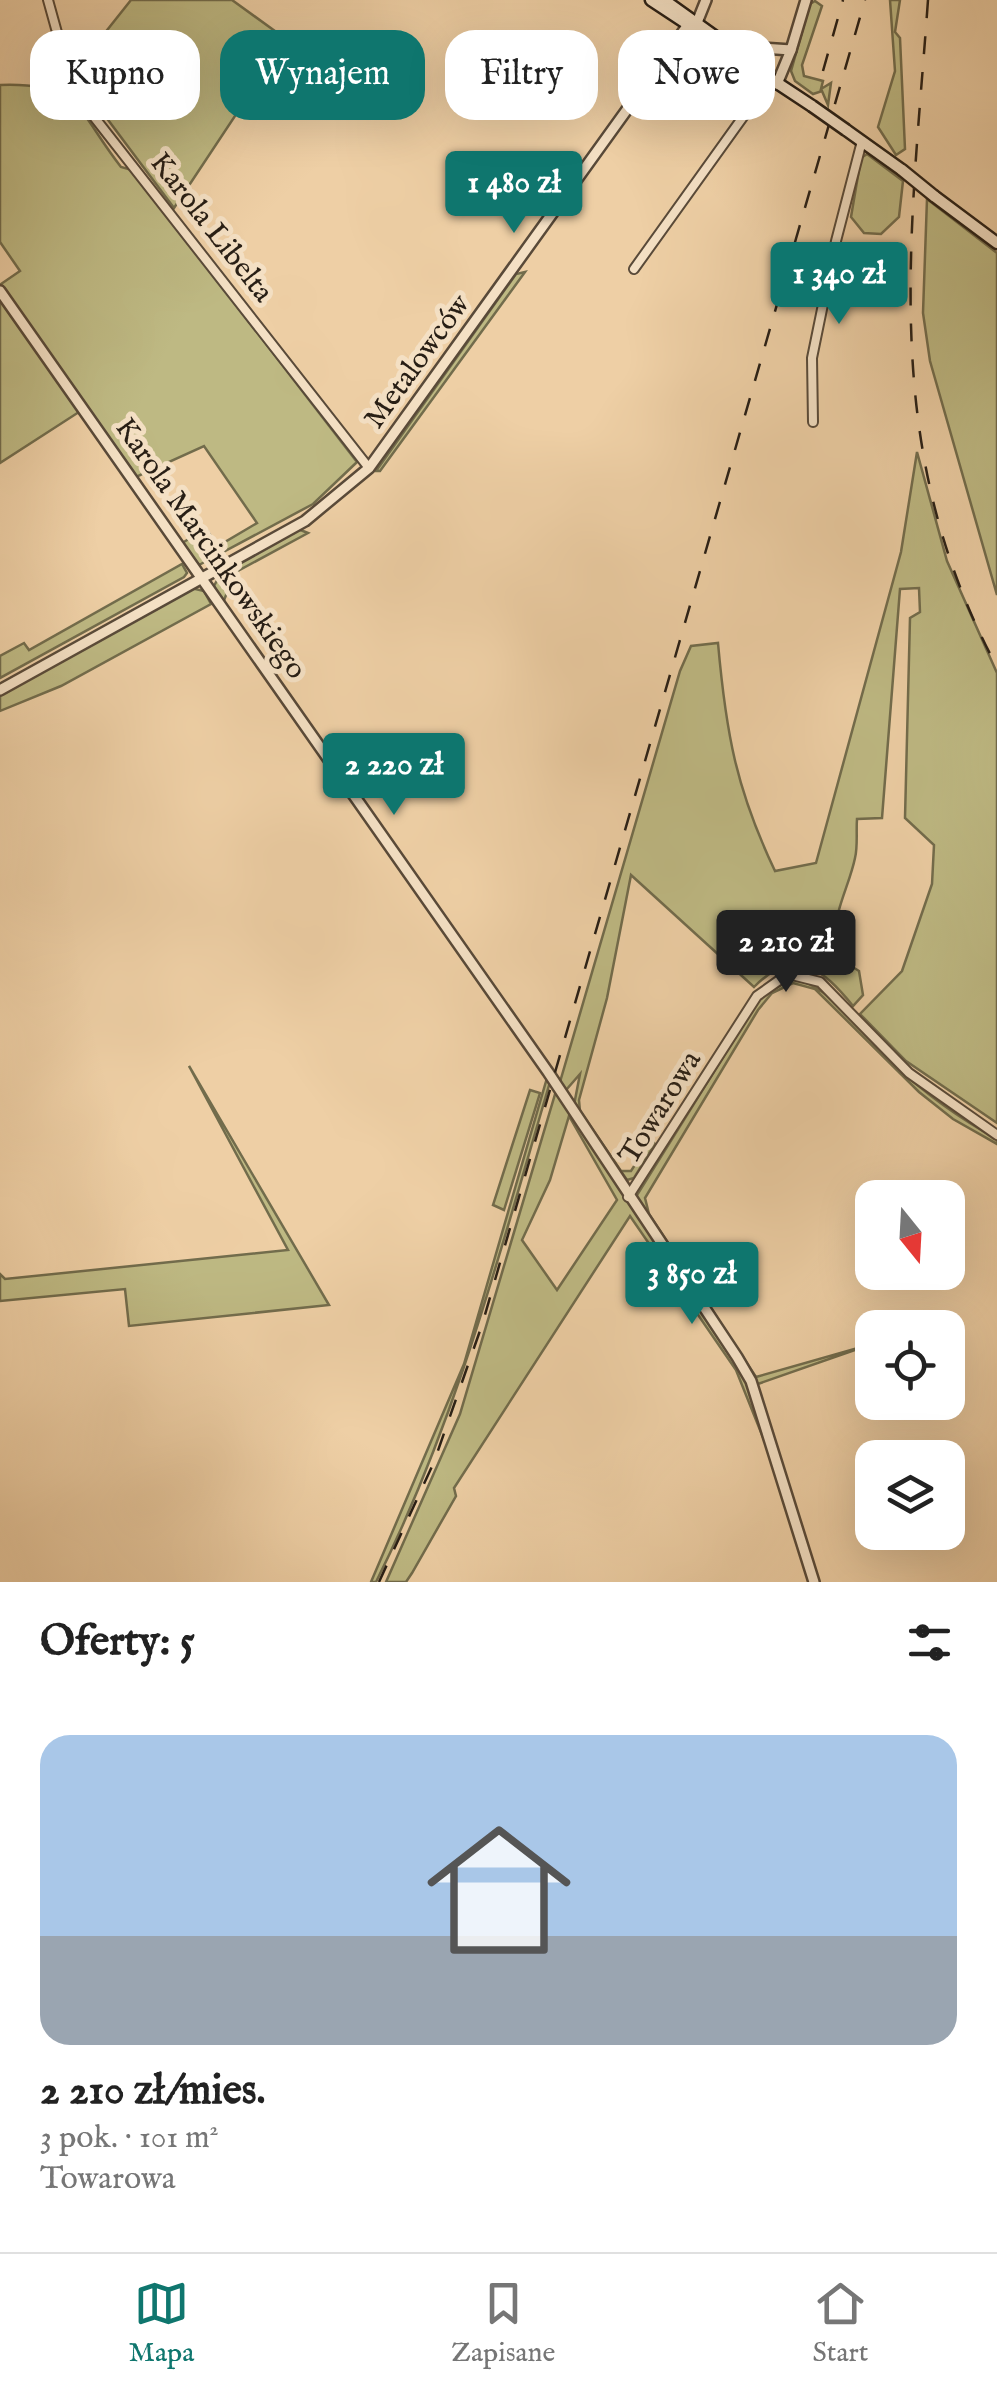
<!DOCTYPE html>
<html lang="pl">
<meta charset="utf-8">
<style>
:root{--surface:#fff;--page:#f2f2f2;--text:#222;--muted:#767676;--line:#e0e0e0;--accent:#0f766e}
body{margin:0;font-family:"IM FELL English",serif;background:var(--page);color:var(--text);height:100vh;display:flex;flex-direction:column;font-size:38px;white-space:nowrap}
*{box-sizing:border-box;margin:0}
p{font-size:32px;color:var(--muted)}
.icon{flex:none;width:55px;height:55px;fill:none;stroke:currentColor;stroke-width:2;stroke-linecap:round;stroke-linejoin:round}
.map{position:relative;height:1582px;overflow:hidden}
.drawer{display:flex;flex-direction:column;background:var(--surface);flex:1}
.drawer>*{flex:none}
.banner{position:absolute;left:30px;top:30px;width:938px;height:90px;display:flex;gap:20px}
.needle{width:65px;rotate:162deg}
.controls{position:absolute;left:855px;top:1180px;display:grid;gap:20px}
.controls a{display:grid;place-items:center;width:110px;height:110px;border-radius:20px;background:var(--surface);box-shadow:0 10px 40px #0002;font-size:50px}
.price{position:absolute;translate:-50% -85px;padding:0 22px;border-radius:10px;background:var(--accent);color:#fff;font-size:32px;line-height:65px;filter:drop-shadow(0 2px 5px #0008)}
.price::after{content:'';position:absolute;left:50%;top:60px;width:30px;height:22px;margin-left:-15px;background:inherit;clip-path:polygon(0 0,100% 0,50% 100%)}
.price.on{background:#222;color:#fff}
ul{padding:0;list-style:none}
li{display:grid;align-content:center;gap:20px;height:530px;padding:0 40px}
li span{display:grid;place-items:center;height:310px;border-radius:30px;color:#555}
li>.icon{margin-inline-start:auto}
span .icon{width:180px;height:180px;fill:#fffc;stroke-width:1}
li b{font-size:42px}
h2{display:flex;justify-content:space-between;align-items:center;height:120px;padding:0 40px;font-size:42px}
.pill{padding:0 35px;border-radius:30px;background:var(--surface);box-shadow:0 10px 40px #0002;font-size:35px;line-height:90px}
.pill.on{background:var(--accent);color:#fff}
.tabs{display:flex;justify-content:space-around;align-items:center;height:140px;border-top:2px solid var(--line);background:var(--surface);font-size:28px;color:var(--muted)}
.tabs a{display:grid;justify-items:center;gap:5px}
.tabs .on{color:var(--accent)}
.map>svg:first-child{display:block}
.green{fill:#beb983;stroke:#726c4c;stroke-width:2.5;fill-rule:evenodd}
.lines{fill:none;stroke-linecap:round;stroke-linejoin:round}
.minor-casing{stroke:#594a39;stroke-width:12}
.tertiary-casing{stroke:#594a39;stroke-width:14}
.secondary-casing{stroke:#271e15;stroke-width:15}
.minor{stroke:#f4e0c4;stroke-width:8}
.tertiary{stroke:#f4e0c4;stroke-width:9}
.secondary{stroke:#f4e0c4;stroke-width:10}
.rail{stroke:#271e15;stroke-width:2.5;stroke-dasharray:18 18;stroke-linecap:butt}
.secondary-bridge-casing{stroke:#271e15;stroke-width:15;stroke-linecap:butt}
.secondary-bridge{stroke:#f4e0c4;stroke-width:10}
.labels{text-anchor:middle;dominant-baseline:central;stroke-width:10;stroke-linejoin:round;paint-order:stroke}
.street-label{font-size:30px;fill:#271e15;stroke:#f4e0c4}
</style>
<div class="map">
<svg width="997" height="1582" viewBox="0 0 997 1582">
<rect width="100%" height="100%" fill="#eecfa5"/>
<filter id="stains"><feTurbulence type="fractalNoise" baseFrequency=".002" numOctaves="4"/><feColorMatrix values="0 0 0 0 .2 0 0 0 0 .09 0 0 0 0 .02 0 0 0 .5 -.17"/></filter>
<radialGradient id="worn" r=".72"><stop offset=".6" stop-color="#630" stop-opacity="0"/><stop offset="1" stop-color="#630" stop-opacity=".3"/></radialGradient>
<g class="green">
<path d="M131,0H232L286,39L174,208L73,73Z"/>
<path d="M890,0H900L895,32L900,38L905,149L896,155L878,127L895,71Z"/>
<path d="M815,1L822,6L802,65L804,76L823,81L821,89L831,83L828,105L822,91L813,94L795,81L791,71L810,4Z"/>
<path d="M385,69L418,90L404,111L371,90Z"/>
<path d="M0,85C82,82 77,111 121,167L132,170L357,462L313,504L199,565L182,543L206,529L218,546L257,523L204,446L136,477L1,284L20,271L0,242Z"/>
<path d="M867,154L903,181L899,217L881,234L864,233L851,217L861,158Z"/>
<path d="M927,199L997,253V595L930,361L923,313Z"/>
<path d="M525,272L380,471H376L516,274Z"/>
<path d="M0,300L79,412L0,463Z"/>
<path d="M917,452L947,561L997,673V1123L906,1061L860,1014L902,971L932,884L934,845L905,818L910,618L920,612L919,588L900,589L882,818L857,819C856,832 858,846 855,858C847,898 813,944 859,971L863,995L853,1006C823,969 795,945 754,987L631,875L607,998L579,1100L580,1111L621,1171H631L651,1140L655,1144L634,1178L627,1180L574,1105L580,1074L566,1090L560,1082L680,671L691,646L718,643C726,733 736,789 775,871L816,863L901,552Z"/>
<path d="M298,529L308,533L225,578L228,590L223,603L214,586L222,571Z"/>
<path d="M182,564L187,573L184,577L0,678V656L24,643L29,650Z"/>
<path d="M191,588L204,591L211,604L61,686L0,711V694Z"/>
<path d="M794,978C839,991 862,1037 897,1067C927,1095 961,1119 997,1139V1144L953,1119L919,1092L815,989L793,983L772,993L758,1010L645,1198L649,1214L756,1377L872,1344L755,1385L636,1203L637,1195L755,1006L763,995Z"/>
<path d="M189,1066L329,1305L129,1326L125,1289L0,1301V1274L5,1279L288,1250Z"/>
<path d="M547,1078L550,1082C500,1252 456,1422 376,1582H371L464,1364Z"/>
<path d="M530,1090L540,1093L504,1210L493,1205Z"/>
<path d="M556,1091L742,1371L774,1465L736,1370L630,1216L454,1488L456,1496L412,1573L406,1582H386L460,1414ZM569,1116L617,1200L557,1290L522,1240L550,1180Z"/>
</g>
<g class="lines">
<g class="minor-casing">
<g id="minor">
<path d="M48,0L73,90L369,468"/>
<path d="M634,269L763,89L732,66L731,53"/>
<path d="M813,422L812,358L836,241L862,141"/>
<path d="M628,1197L757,996L788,974L820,982L909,1073L997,1135"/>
</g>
</g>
<g class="tertiary-casing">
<g id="tertiary">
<path d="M694,30L706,0"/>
<path d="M731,53L735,46L791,50L806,0"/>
<path d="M777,84L791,50"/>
<path d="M0,291L548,1072L737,1357L751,1381L814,1582"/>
<path d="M0,690L305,521L369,468L690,22"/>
</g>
</g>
<g class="secondary-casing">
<g id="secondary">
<path d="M651,0L812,106"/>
<path d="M664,0L727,45L730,53"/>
<path d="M846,130L902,170"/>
<path d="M934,196L997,243"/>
</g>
</g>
<use href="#minor" class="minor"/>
<use href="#tertiary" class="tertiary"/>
<use href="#secondary" class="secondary"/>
<g class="rail">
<path d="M928,0C911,239 878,446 997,667"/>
<path d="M823,71L843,0"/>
<path d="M379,1582L434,1462L482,1325L865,0"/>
</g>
<g class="secondary-bridge-casing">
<g id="secondary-bridge">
<path d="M812,106L846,130"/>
<path d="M902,170L934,196"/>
</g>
</g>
<use href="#secondary-bridge" class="secondary-bridge"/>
</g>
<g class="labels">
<g class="street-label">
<text transform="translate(211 228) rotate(52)">Karola Libelta</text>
<text transform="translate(418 362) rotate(-54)">Metalowców</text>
<text transform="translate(210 549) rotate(55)">Karola Marcinkowskiego</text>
<text transform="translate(661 1108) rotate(-58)">Towarowa</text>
</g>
</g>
<rect width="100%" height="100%" filter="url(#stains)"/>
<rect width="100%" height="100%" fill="url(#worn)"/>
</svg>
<div class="controls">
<a><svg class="needle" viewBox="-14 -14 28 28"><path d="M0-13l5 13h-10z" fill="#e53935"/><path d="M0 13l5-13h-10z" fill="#767676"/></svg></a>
<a><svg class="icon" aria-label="locate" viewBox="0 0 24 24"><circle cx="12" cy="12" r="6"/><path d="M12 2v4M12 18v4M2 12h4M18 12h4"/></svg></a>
<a><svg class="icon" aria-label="layers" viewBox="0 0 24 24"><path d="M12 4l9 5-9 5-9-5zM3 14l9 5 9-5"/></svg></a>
</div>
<b class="price" style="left:514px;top:236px">1 480 zł</b>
<b class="price" style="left:839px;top:327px">1 340 zł</b>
<b class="price" style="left:394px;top:818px">2 220 zł</b>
<b class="price on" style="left:786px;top:995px">2 210 zł</b>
<b class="price" style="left:692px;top:1327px">3 850 zł</b>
<div class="banner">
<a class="pill">Kupno</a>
<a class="pill on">Wynajem</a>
<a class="pill">Filtry</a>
<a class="pill">Nowe</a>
</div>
</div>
<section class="drawer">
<h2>Oferty: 5<svg class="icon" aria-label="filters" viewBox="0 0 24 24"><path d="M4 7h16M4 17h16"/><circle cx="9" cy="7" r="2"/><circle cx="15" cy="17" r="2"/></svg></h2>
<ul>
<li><span style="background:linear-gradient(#a9c7e8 65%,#9aa5b1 0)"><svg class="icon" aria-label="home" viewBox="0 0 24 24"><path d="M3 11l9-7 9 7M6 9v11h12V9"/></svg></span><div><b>2 210 zł/mies.</b><p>3 pok. · 101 m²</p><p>Towarowa</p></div></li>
</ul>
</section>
<nav class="tabs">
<a class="on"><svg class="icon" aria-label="map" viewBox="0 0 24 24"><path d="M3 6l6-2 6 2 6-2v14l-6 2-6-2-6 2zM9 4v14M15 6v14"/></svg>Mapa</a>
<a><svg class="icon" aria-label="saved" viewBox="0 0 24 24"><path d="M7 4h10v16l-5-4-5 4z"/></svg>Zapisane</a>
<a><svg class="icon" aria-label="home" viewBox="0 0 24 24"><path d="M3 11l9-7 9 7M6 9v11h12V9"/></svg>Start</a>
</nav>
